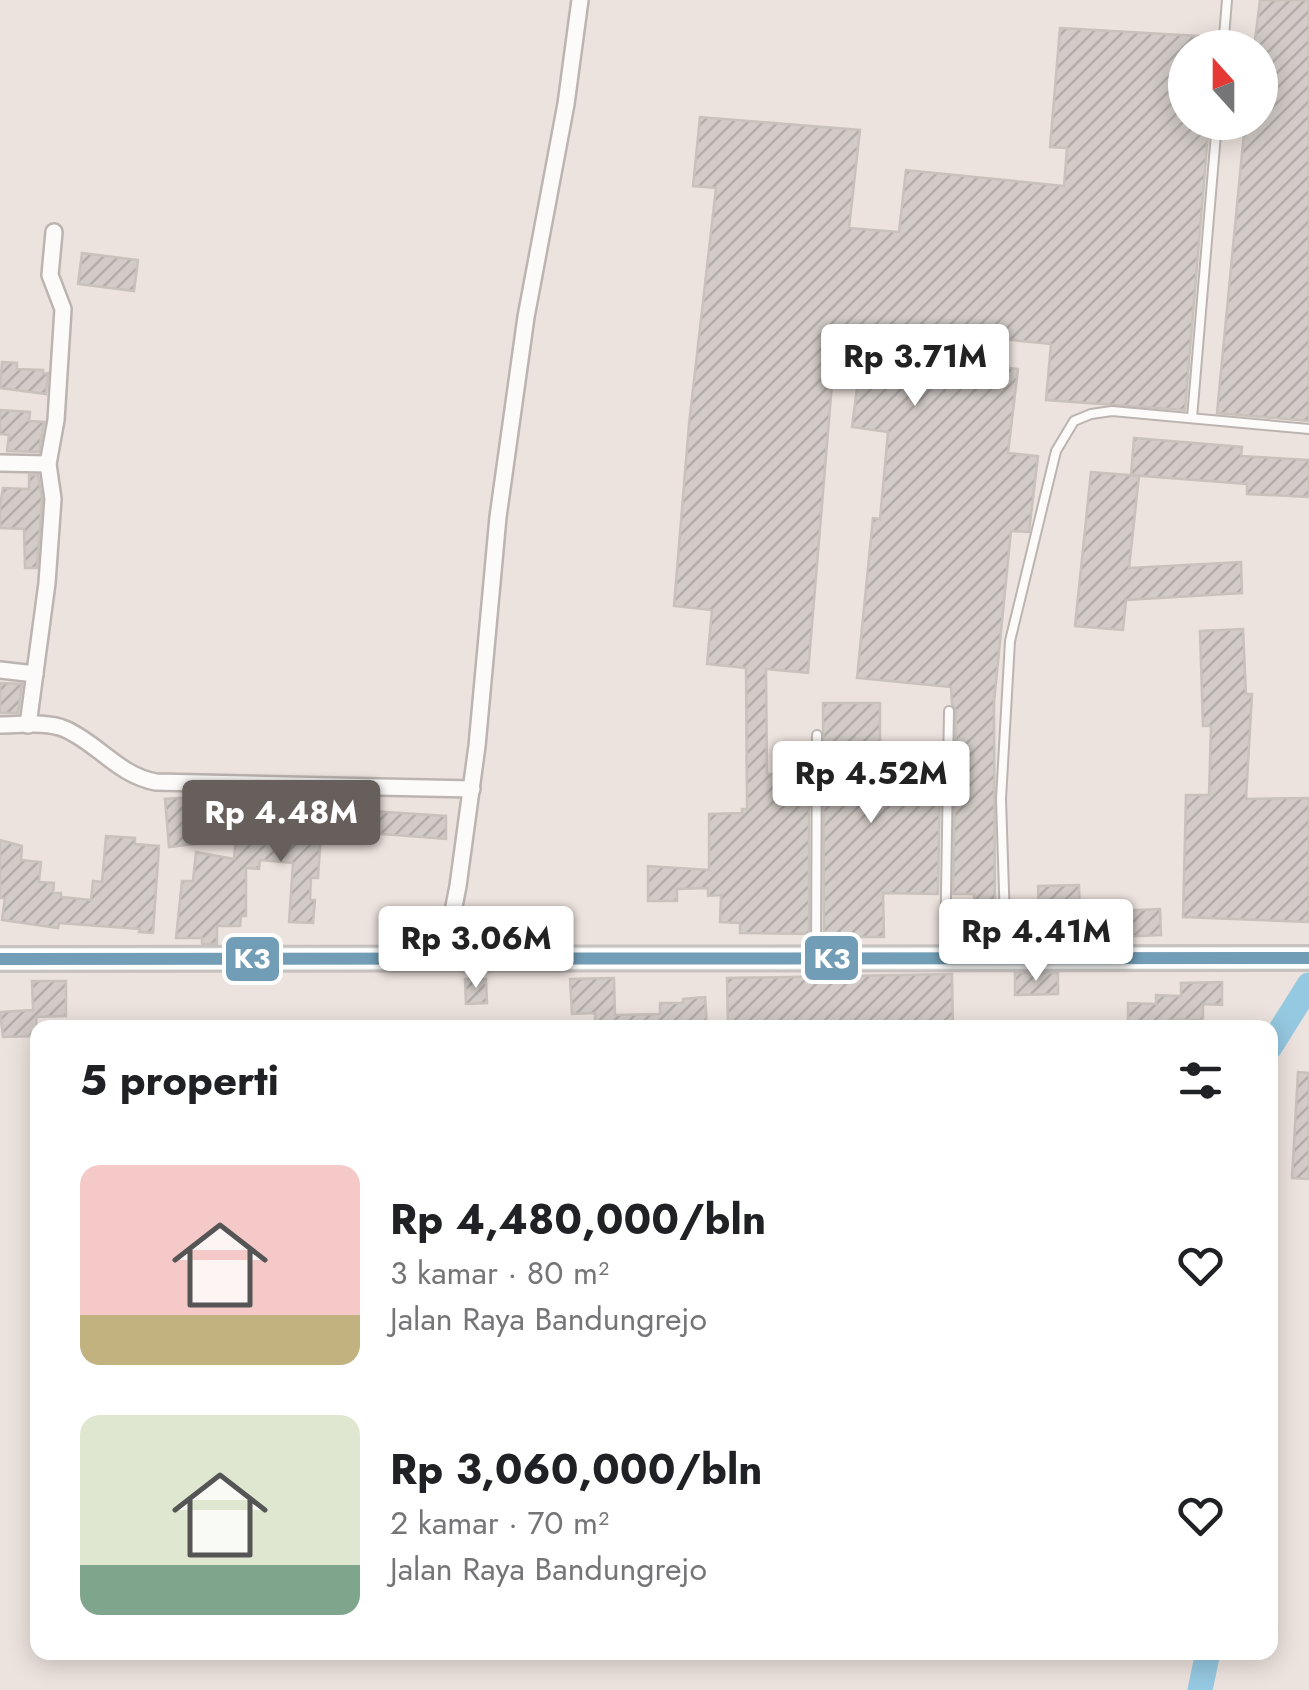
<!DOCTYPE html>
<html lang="id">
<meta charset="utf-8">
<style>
:root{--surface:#fff;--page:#f6f6f6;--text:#202124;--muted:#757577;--accent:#675f5b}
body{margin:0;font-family:Jost,sans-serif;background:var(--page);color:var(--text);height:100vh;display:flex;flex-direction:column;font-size:38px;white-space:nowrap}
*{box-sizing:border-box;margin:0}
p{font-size:32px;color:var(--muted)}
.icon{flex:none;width:55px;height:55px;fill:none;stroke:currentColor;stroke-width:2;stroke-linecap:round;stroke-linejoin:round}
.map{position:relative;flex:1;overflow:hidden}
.drawer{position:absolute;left:30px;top:1020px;width:1248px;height:640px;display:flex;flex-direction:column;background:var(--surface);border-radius:20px;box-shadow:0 5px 25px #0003}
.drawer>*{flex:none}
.needle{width:65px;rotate:339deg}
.fabs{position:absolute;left:1168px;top:30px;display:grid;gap:20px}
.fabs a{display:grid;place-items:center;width:110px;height:110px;border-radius:50%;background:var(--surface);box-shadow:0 5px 25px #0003;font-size:50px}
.price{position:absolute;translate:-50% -85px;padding:0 22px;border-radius:10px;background:#fff;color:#222;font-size:32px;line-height:65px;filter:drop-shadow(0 2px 5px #0008)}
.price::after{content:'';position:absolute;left:50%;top:60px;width:30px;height:22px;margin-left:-15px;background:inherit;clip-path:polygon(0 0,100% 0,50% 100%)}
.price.active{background:var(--accent);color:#fff}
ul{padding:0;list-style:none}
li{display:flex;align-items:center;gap:30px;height:250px;padding:0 50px}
li span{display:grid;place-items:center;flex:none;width:280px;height:200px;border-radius:20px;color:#555}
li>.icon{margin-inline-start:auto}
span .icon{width:120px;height:120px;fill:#fffc;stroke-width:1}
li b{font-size:42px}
h2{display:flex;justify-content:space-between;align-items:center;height:120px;padding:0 50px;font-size:42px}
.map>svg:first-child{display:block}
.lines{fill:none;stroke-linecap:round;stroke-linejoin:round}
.river{stroke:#95c8e1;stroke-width:25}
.building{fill:url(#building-hatch);stroke:#c9c1bc;stroke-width:2.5}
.lane-casing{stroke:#bcb4b0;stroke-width:12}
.street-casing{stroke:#bcb4b0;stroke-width:20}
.primary-casing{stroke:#c7c2c0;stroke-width:28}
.lane{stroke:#fcfbfa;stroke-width:8}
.street{stroke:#fcfbfa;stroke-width:15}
.primary{stroke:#eaeee9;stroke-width:22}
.bus-1-casing{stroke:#fff;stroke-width:20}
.bus-1{stroke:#719db6;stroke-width:12}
.line-badge{stroke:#fff;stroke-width:4}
.badge-label{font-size:28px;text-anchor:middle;font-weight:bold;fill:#fff}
</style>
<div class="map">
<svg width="1309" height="1690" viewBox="0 0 1309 1690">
<defs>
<pattern id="building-hatch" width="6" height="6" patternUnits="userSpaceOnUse" patternTransform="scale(2.5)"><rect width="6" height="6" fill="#d2cbc7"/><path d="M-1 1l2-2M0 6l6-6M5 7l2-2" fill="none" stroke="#b4aeaa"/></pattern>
</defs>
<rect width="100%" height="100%" fill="#ede3de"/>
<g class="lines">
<g class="river">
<path d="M1270,1047L1309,985"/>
<path d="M1200,1690L1208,1652"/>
</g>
</g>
<g class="building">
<path d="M1260,0H1309V421L1217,413L1245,122H1260V48H1254Z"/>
<path d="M1060,28L1216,37V48H1185V122H1209L1185,410L1046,400L1051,344L886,327L883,354L1018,369L1008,453L1038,456L1029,532L1011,531L994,702L995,921H974V894H953L956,711L952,704L951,687L857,678L873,518L880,519L888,432L852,427L862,350L835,348L808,673L766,669L767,774H809V934L740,933V923L720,922L721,895L708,896V888L677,889V901H648V866L709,870V814L742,813V809H747L746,668L707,664L712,610L674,606L689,424L716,188L693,186L700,117L860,130L849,228L899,232L906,170L1064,186L1067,148L1050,147Z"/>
<path d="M82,253L138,260L134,291L78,284Z"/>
<path d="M2,362L17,363V369L43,370V374L48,373L46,394L0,388Z"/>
<path d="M0,410L30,412L29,421L44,422L39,452L7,451L9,435L0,434Z"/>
<path d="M1134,438L1242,447L1241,456L1309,460V497L1247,494V484L1131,475Z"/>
<path d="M1091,472L1139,476L1129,568L1241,562L1242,593L1126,600L1123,630L1075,626Z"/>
<path d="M29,475H38L42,499L37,568H25L24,529L0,528V505L3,488L29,489Z"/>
<path d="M1243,629L1246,694H1252L1246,799L1309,798V922L1183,917L1186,795H1209L1211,726H1203L1200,631Z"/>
<path d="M0,683L22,684L18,713H0Z"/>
<path d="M823,703H880V778H940L938,894L883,893L884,937H827L824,935Z"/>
<path d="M192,797L196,844L169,847L165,799Z"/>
<path d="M296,806L446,816V839L343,831V835L321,833L318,878H311L310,900H315L313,923L289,922L293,863L260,860L259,869L246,868V916H241L240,926H217V944H202V938H176L182,881H193L196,852L234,859L236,835L262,837V831L295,834Z"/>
<path d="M106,836L135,838V844L159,846L153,933L139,932L140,929L59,923L58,928L2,920L5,898H0V840L22,846L21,860L41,862L39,882L54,883L53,893H61V897L91,900L93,881L102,882Z"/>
<path d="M1079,885L1080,923L1039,924L1038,886Z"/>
<path d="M1160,909L1161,935L1093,938L1092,912Z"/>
<path d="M1015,973H1058V994L1015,995Z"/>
<path d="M952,974L953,1028H728L727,978Z"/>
<path d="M614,978L615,1015L660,1014V1003H683V999L705,997L707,1026L595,1028V1013L572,1014L570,979Z"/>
<path d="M465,979H486L487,1003L466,1004Z"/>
<path d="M32,981H66V1016L36,1017L37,1036L3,1037L0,1012L33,1010Z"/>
<path d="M1222,982V1005L1203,1004V1020H1172V1028L1128,1024V1003L1156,1004V995L1181,996V983Z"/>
<path d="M1298,1072L1309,1073V1179L1292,1178Z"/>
</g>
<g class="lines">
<g class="lane-casing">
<g id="lane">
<path d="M1223,48L1227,0"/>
<path d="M1192,418L1217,122"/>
<path d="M816,953L817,735"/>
<path d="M945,953L949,711"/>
<path d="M1006,953L1001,799L1010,641L1056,451L1074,421L1091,414L1112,411L1309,429"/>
</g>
</g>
<g class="street-casing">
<g id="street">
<path d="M0,463L48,464"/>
<path d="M0,670L35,674"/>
<path d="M0,725C20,725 47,721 65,729C99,744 118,775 156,782L472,789"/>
<path d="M28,725L47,583L53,499L48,464L56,420L63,309L50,275L54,232"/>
<path d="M444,958L458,886L477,746L498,517L526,317L566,104L580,0"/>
</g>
</g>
<g class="primary-casing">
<path id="primary" d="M0,959L1309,958"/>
</g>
<use href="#lane" class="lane"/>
<use href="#street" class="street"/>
<use href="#primary" class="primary"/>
<g class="bus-1-casing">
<path id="bus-1" d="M0,959L1309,958"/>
</g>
<use href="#bus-1" class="bus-1"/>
</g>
<g class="line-badge">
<rect x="803" y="934" width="57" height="48" rx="10" fill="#719db6"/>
<rect x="224" y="935" width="57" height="48" rx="10" fill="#719db6"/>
</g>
<g class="badge-label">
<text x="832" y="968">K3</text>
<text x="252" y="968">K3</text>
</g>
</svg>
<div class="fabs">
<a><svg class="needle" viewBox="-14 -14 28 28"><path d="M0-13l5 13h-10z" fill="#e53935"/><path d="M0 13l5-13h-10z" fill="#757577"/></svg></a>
</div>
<b class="price" style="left:915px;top:409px">Rp 3.71M</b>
<b class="price" style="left:871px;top:826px">Rp 4.52M</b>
<b class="price active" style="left:281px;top:865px">Rp 4.48M</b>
<b class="price" style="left:1036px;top:984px">Rp 4.41M</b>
<b class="price" style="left:476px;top:991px">Rp 3.06M</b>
<section class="drawer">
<h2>5 properti<svg class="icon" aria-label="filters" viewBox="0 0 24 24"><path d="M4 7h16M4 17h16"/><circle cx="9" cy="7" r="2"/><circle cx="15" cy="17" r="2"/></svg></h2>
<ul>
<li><span style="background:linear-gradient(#f6c9c9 75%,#c2b280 0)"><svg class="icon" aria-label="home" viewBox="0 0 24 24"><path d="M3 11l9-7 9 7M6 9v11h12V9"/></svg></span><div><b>Rp 4,480,000/bln</b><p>3 kamar · 80 m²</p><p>Jalan Raya Bandungrejo</p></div><svg class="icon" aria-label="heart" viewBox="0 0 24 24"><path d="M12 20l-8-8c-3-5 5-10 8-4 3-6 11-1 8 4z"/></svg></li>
<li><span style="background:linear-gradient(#dfe7d0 75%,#7fa58c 0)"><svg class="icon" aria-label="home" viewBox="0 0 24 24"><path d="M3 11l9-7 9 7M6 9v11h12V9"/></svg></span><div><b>Rp 3,060,000/bln</b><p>2 kamar · 70 m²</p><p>Jalan Raya Bandungrejo</p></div><svg class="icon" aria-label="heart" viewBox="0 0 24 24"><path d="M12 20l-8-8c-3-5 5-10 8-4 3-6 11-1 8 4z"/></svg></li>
</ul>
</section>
</div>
